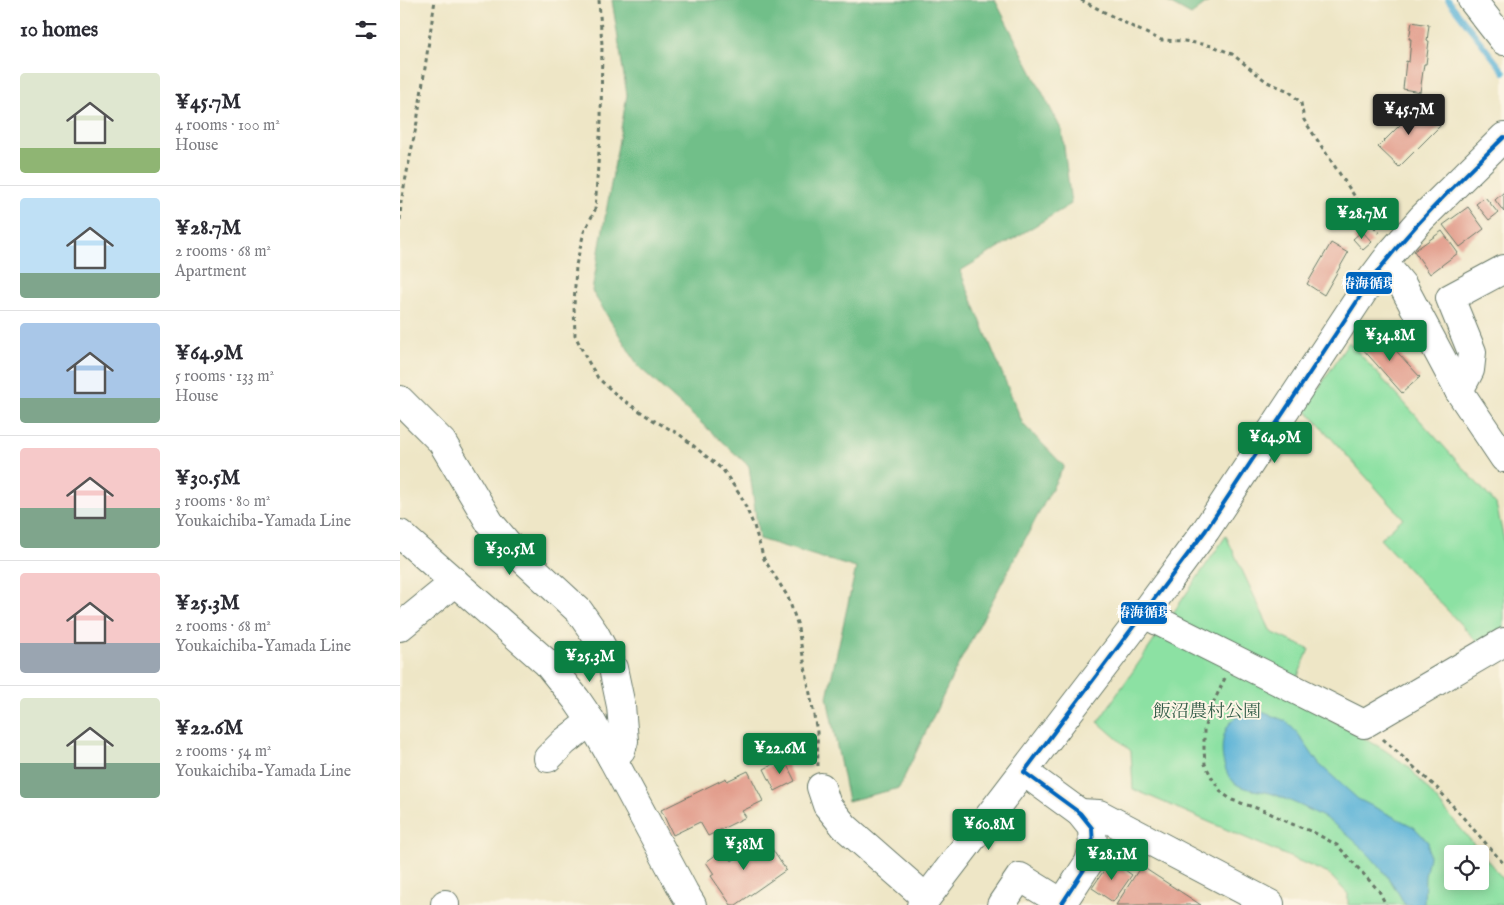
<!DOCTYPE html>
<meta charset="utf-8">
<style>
:root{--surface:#fff;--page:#f2f2f3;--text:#2b2b33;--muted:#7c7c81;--line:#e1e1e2;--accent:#0b8043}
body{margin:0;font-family:"IM FELL English","Noto Serif JP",serif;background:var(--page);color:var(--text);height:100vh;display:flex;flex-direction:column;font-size:19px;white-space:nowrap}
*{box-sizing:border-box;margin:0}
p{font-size:16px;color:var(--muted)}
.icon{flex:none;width:28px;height:28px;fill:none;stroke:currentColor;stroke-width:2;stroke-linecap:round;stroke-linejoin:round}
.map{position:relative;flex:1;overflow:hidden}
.drawer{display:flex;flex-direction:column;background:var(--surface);width:400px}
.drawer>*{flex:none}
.tools{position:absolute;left:1044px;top:845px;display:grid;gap:10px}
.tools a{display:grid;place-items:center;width:45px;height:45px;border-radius:5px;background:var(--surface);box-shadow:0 2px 12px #0003;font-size:25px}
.price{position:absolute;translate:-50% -42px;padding:0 11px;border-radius:5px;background:var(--accent);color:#fff;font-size:16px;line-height:32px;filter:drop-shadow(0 1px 2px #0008)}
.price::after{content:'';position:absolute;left:50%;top:30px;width:15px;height:11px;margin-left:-8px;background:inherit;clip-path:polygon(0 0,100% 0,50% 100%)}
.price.on{background:#222;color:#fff}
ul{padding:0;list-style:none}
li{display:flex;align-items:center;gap:15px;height:125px;padding:0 20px}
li+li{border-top:1px solid var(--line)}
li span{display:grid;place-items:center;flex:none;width:140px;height:100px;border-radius:5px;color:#555}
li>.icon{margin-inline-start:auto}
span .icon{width:60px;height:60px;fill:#fffc;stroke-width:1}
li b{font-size:21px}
h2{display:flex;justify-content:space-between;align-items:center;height:60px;padding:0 20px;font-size:21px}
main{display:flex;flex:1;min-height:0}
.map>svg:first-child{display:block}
.green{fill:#8ce1a3;stroke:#568f6c;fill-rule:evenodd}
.forest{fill:#71bf89;stroke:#487e5e}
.water{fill:#5ab2d7;stroke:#3c7886}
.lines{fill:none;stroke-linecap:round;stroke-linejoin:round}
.stream{stroke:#5ab2d7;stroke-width:5.5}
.building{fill:#e29d8c}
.minor-casing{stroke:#677867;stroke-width:30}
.major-casing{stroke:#677867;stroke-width:30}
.path{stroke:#677867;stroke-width:3;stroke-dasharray:4 4;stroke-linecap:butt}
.minor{stroke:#fff;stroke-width:28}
.major{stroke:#fff;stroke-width:28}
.bus-1-casing{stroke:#fcf5e5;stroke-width:8}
.bus-1{stroke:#0065bd;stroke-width:4}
.labels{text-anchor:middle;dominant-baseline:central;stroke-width:4;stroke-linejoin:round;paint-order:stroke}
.park-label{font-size:18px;fill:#355e4a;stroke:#fcf5e5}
.line-badge{stroke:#fcf5e5;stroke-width:2}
.badge-label{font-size:14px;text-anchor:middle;font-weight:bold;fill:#fff}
</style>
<main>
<section class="drawer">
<h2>10 homes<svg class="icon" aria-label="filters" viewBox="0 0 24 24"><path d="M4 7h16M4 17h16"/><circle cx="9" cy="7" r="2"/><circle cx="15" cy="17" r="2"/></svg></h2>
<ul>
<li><span style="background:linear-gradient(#dfe7d0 75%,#8fb573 0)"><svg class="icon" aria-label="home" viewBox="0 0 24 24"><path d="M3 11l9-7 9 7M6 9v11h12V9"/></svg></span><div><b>¥45.7M</b><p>4 rooms · 100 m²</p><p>House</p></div></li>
<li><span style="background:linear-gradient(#bfe0f5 75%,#7fa58c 0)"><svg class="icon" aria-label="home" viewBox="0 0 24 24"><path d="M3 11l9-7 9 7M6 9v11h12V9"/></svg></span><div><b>¥28.7M</b><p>2 rooms · 68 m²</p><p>Apartment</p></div></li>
<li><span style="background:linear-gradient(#a9c7e8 75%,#7fa58c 0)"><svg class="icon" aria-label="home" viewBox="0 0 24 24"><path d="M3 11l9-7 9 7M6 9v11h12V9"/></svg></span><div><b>¥64.9M</b><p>5 rooms · 133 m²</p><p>House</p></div></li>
<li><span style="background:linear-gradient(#f6c9c9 60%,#7fa58c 0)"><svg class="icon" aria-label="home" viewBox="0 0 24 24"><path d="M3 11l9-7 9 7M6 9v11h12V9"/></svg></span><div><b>¥30.5M</b><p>3 rooms · 80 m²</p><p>Youkaichiba-Yamada Line</p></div></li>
<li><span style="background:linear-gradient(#f6c9c9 70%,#9aa5b1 0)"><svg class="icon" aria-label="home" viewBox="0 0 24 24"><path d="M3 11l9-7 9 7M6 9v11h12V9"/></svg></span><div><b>¥25.3M</b><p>2 rooms · 68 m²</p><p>Youkaichiba-Yamada Line</p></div></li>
<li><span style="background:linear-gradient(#dfe7d0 65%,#7fa58c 0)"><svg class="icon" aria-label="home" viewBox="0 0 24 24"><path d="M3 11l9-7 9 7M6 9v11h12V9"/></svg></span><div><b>¥22.6M</b><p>2 rooms · 54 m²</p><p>Youkaichiba-Yamada Line</p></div></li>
</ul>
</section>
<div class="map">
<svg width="1104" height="905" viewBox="0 0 1104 905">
<rect width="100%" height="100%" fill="#fcf5e5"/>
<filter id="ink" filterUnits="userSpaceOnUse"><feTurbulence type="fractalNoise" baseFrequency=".02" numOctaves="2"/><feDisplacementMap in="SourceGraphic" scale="10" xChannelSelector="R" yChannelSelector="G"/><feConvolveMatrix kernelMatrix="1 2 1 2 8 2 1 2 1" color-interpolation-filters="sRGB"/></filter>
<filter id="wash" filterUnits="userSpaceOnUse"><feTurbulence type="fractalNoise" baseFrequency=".0096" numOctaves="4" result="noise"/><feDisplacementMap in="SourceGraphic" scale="20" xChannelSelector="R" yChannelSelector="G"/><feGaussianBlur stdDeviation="1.12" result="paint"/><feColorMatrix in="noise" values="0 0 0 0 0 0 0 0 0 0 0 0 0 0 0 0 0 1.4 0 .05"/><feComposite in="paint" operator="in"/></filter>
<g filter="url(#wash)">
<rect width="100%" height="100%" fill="#eee6c6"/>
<g class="green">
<path d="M949,342L1096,504L1104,540V633L1083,648L980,539L1003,518L905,409Z"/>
<path d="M826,536L871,632L909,649L890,696L983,749L1009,767L1104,880V905H948V894L929,874L733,789L731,751L698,722ZM1052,854H1080V881H1052Z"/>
</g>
<g class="forest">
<path d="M212,0H595L662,131L671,204L560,271L623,424L664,466L557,667L499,788L448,801L427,697L456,568L359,539L349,466L239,367L192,291L227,95Z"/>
<path d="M764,0H811L791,15Z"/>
</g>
<path class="water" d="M859,711L886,721L899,735L919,764L958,799L1014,827L1028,842L1029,857L1025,876L1024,905H1005C990,876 969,852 944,832C938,828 932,822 925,818C909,809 891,801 873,794C862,790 846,791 836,784C819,772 817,732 834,719C838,715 853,713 859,711Z"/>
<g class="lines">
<path class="stream" d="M1048,0L1104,72"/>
</g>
<g id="blocks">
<g class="building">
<path d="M1012,22L1029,25L1027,41H1029L1026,64H1024L1020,92L1003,89L1006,61L1009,62L1011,39H1009Z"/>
<path d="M1019,106L1040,126L999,167L978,147Z"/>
<path d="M1104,192V212L1095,200Z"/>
<path d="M1085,197L1098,213L1089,220L1076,204Z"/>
<path d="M1068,207L1084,229L1060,247L1043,225Z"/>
<path d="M962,231L972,242L963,250L953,239Z"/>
<path d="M1042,231L1058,253L1030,274L1014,251Z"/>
<path d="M931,243L948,253L924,295L907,284Z"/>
<path d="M978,331L1020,377L1002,393L961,347Z"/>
<path d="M384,759L395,781L375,791L364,769Z"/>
<path d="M348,771L363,801L342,811L346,817L308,836L300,822L273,835L261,810L326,778L327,781Z"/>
<path d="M344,841L353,854L368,843L386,870L336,905H331L311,876L314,874L306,862L324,849L332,861L335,859L330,851Z"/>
<path d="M711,860L732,875L713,902L692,888Z"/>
<path d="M741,866L801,905H716Z"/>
</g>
</g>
</g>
<g filter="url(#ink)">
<use href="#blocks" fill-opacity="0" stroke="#677867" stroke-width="1"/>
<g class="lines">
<g class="minor-casing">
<g id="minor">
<path d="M1072,0L1104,41"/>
<path d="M984,263L1003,286L1059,391L1104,458"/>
<path d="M1059,391L1070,370L1072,352L1050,298L1104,269"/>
<path d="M0,400L42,442L90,523L112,549L179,611L195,634L213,668L221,706L224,741L221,750L212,758"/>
<path d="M744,614L964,724L1104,642"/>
<path d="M0,627L55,582"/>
<path d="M148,758L164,742L191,721"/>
<path d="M624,772L680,813L692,828L693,847L689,862L661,905"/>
<path d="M421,787L427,805L445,827L526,898"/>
<path d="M680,813L699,814L870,904"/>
<path d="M45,905V904"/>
<path d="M521,905L744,614L806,530L971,280L992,252L1022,218L1104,137"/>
<path d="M601,905L620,877L662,903"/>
</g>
</g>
<g class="major-casing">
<path id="major" d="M0,534L147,663L176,699L191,721L212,758L284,892L292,905"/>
</g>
<g class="path">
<path d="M199,0L202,45L201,120L195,210L184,232L176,265L174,307L175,335L185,356L198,378L220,398L253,420L279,434L323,470L342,498L354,526L364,559L388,597L397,623L417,732L418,766"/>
<path d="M681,0L735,28L761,40L784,41L813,46L832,54L867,82L889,91L901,103L904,120L979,233"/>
<path d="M0,220L1,202L17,122L35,0"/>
<path d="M825,678L810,710L804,729V749L805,764L812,778L822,793L832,800L865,811L892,824L913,832L937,845L979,891L986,905"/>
<path d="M983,739L1037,788L1104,864"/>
</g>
<use href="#minor" class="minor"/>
<use href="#major" class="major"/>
<g class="bus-1-casing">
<g id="bus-1">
<path d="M624,772L806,530L971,280C1011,227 1057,183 1104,137"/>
<path d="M624,772L680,813L692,828L693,847L689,862L661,905"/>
</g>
</g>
<use href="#bus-1" class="bus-1"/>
</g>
</g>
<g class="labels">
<g class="park-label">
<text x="807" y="712">飯沼農村公園</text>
</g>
</g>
<g class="line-badge">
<rect x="945" y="271" width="48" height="24" rx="5" fill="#0065bd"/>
<rect x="720" y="601" width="48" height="24" rx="5" fill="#0065bd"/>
</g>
<g class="badge-label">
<text x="969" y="288">椿海循環</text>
<text x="744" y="617">椿海循環</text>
</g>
</svg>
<div class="tools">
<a><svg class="icon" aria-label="locate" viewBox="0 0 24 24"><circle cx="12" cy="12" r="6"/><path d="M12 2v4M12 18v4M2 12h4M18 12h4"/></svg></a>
</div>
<b class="price on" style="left:1009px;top:136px">¥45.7M</b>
<b class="price" style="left:962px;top:240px">¥28.7M</b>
<b class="price" style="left:990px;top:362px">¥34.8M</b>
<b class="price" style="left:875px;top:464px">¥64.9M</b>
<b class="price" style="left:110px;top:576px">¥30.5M</b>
<b class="price" style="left:190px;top:683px">¥25.3M</b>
<b class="price" style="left:380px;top:775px">¥22.6M</b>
<b class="price" style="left:589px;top:851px">¥60.8M</b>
<b class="price" style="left:344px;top:871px">¥38M</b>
<b class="price" style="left:712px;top:881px">¥28.1M</b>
</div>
</main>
